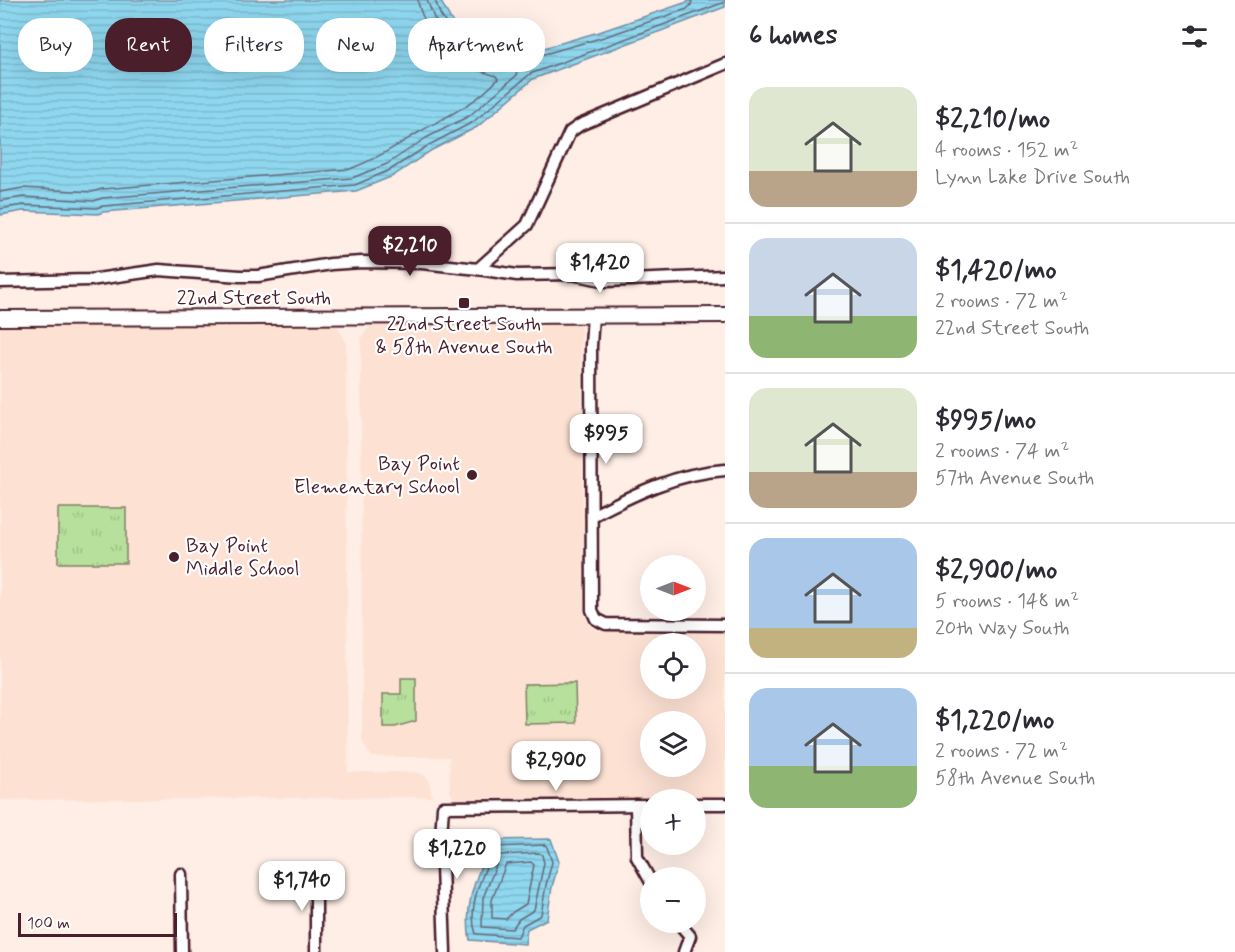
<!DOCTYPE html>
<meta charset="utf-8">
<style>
:root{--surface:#fff;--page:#f2f2f3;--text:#2b2b33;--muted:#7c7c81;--line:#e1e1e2;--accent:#4a1f2b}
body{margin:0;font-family:Mynerve,sans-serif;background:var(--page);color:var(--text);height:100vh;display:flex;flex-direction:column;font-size:22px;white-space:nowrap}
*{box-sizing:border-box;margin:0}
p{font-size:20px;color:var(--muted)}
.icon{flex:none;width:33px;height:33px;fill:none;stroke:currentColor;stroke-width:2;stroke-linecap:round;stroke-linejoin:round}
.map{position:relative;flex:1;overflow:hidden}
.side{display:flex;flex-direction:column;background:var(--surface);width:510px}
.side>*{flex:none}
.guide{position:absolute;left:18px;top:18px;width:570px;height:54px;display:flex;gap:12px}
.needle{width:39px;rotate:90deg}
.buttons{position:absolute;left:640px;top:555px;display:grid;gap:12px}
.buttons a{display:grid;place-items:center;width:66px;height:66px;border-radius:50%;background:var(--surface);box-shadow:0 6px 24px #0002;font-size:30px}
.scale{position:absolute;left:18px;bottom:15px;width:159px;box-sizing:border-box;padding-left:6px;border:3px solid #4a1f2b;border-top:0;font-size:16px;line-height:21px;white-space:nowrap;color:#4a1f2b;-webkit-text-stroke:4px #fff;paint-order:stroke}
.price{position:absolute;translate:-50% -51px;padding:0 14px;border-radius:12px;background:#fff;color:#222;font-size:20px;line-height:39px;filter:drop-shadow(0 2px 3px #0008)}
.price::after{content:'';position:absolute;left:50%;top:36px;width:18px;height:14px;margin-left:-9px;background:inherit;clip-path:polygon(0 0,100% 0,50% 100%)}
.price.selected{background:var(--accent);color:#fff}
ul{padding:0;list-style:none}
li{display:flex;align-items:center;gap:18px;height:150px;padding:0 24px}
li+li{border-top:2px solid var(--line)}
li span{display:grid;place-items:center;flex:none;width:168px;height:120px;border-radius:18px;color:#555}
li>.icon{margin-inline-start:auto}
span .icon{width:72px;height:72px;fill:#fffc;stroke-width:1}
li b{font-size:26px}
h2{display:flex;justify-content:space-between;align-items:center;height:72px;padding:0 24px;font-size:26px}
.pill{padding:0 21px;border-radius:24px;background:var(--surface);box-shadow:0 6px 24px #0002;font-size:21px;line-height:54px}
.pill.selected{background:var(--accent);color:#fff}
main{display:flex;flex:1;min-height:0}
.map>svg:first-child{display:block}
.built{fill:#fde2d4;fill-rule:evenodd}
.grass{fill:url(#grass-tufts);stroke:#808064;stroke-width:1.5}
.water{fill:url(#water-rules);stroke:#738da1;stroke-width:1.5}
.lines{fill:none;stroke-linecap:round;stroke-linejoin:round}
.shore{stroke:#656979;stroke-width:1.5}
.minor-casing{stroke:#4a1f2b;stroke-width:15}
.tertiary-casing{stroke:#4a1f2b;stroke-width:18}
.minor{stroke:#fff;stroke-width:10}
.tertiary{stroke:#fff;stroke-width:14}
.poi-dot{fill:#4a1f2b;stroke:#fff;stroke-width:2}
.labels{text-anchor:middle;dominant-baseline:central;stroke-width:4.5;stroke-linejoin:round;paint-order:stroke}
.street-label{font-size:20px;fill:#4a1f2b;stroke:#fff}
.poi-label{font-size:20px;fill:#4a1f2b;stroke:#fff}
</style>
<main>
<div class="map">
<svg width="725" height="952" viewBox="0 0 725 952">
<defs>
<pattern id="grass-tufts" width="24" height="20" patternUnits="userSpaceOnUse" patternTransform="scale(1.5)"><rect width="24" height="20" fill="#b6e09c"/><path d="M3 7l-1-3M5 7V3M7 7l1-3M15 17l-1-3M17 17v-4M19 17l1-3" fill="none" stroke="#9ec087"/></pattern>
<pattern id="water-rules" width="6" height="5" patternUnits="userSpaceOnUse" patternTransform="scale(1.5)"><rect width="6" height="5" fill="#8ed7ef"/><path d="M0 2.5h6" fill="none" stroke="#7cb8cd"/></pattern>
</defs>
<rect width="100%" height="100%" fill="#feeee6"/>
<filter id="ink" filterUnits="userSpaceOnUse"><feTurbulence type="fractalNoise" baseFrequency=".0167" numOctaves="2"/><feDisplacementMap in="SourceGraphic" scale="12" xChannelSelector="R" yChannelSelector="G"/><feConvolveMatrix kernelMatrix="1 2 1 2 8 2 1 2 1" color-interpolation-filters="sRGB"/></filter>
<g filter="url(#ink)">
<g class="built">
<path d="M331,324L338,327L346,342L348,772H413L422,774L429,779L432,797L0,800V325Z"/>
<path d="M377,325H581L584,611L588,622L596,630L606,632L725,633V797L454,799L450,792L449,757H373L367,751L362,740L361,338L369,327ZM651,644H696V688H651ZM651,722H696V766H651Z"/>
</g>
<g class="grass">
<rect x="58" y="508" width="68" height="55"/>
<path d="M401,678H416V721L395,727H383V694H401Z"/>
<path d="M575,683L576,723L525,724L524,684Z"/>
</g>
<g class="water">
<path d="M0,0H440L463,41L513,57L602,31L693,0H725V7L533,79L477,127L432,150L393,176L356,191L103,212L98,214L23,211L0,215Z"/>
<path d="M551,839L559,862L552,887L547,919L527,929L525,944L470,940C463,902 478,875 491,840Z"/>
</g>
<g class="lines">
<g class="shore">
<path d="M435,0L440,14L459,45L513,63L604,37L687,9L691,5L692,0"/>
<path d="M0,192L23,188L92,192L102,189L350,169C378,158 396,146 421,131C449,115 476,104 498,79L496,76C482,71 465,68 452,60C440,53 419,14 418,0"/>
<path d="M0,201L23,197L94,201L102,198L352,178L387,164L426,138L469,116L517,75L516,71L455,51L434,18L427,0"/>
<path d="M0,209L23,205L96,208L103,206L355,185L390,170L429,145L473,122L530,74L725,2"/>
<path d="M545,845L547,847L552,862L546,885L541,915L523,925L518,937L476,934C466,906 484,872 495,847Z"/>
<path d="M539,853L542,855L544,863L534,910L519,919L512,929L482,927L483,898L500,855Z"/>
<path d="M531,862L534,865L526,904L513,912L506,919L492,918V900L506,864Z"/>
</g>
<g class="minor-casing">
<g id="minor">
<path d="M478,269L517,275L572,274L606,281L725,276"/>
<path d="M0,282L90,280L159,270L240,276H258L331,264L362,262L422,263L478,269L527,225L570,132L580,125L725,64"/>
<path d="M593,315L591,346L592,610L596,619L606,624L725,625"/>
<path d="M592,516C634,494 677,473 725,470"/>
<path d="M696,804H725"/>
<path d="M636,805L637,857L651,882"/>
<path d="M316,872V952"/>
<path d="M181,874L182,952"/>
<path d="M678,922L690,936L684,952"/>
<path d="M445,952L441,837L443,807L651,805"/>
</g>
</g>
<g class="tertiary-casing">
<path id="tertiary" d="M0,318L725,315"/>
</g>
<use href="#minor" class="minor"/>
<use href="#tertiary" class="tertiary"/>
</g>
</g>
<g class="poi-dot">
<rect x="458" y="297" width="12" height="12" rx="3"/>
<circle cx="472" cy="475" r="6"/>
<circle cx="174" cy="557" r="6"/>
</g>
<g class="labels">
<g class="street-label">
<text x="254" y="298">22nd Street South</text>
</g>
<g class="poi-label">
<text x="464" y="324">22nd Street South<tspan x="464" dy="23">&amp; 58th Avenue South</tspan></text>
<text x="460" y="464" text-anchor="end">Bay Point<tspan x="460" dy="23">Elementary School</tspan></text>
<text x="186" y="546" text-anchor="start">Bay Point<tspan x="186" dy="23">Middle School</tspan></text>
</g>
</g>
</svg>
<div class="buttons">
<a><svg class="needle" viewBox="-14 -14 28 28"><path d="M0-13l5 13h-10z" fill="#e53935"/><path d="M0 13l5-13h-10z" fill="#7c7c81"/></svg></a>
<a><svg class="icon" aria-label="locate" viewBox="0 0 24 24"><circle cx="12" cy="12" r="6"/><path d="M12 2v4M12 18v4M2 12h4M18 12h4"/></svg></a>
<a><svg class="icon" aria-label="layers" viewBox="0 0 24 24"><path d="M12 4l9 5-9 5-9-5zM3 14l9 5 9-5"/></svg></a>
<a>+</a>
<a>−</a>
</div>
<div class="scale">100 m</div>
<b class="price selected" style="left:410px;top:277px">$2,210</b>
<b class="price" style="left:600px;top:294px">$1,420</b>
<b class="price" style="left:606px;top:465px">$995</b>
<b class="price" style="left:556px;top:792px">$2,900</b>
<b class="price" style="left:457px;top:880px">$1,220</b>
<b class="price" style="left:302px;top:912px">$1,740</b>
<div class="guide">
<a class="pill">Buy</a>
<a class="pill selected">Rent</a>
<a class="pill">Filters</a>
<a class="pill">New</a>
<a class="pill">Apartment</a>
</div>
</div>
<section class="side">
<h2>6 homes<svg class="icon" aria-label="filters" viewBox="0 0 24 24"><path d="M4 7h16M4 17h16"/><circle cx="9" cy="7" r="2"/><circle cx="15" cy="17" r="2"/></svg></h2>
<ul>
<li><span style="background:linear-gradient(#dfe7d0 70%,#b9a48a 0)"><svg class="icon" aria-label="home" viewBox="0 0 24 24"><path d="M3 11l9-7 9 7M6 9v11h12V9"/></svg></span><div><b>$2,210/mo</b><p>4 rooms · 152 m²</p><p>Lynn Lake Drive South</p></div></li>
<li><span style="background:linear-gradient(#c9d6e8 65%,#8fb573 0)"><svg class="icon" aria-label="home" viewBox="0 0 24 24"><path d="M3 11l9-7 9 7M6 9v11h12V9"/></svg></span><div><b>$1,420/mo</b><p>2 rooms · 72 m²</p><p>22nd Street South</p></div></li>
<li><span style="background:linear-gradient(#dfe7d0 70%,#b9a48a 0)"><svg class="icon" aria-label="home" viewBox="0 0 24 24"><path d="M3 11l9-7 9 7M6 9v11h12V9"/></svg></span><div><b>$995/mo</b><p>2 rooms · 74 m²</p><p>57th Avenue South</p></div></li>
<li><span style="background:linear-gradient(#a9c7e8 75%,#c2b280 0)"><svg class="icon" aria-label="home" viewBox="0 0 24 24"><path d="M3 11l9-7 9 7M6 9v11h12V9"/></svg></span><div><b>$2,900/mo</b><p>5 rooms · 148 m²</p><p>20th Way South</p></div></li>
<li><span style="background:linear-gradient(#a9c7e8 65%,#8fb573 0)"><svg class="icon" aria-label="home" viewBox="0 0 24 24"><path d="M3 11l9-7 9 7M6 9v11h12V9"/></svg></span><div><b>$1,220/mo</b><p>2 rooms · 72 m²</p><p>58th Avenue South</p></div></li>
</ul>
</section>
</main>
